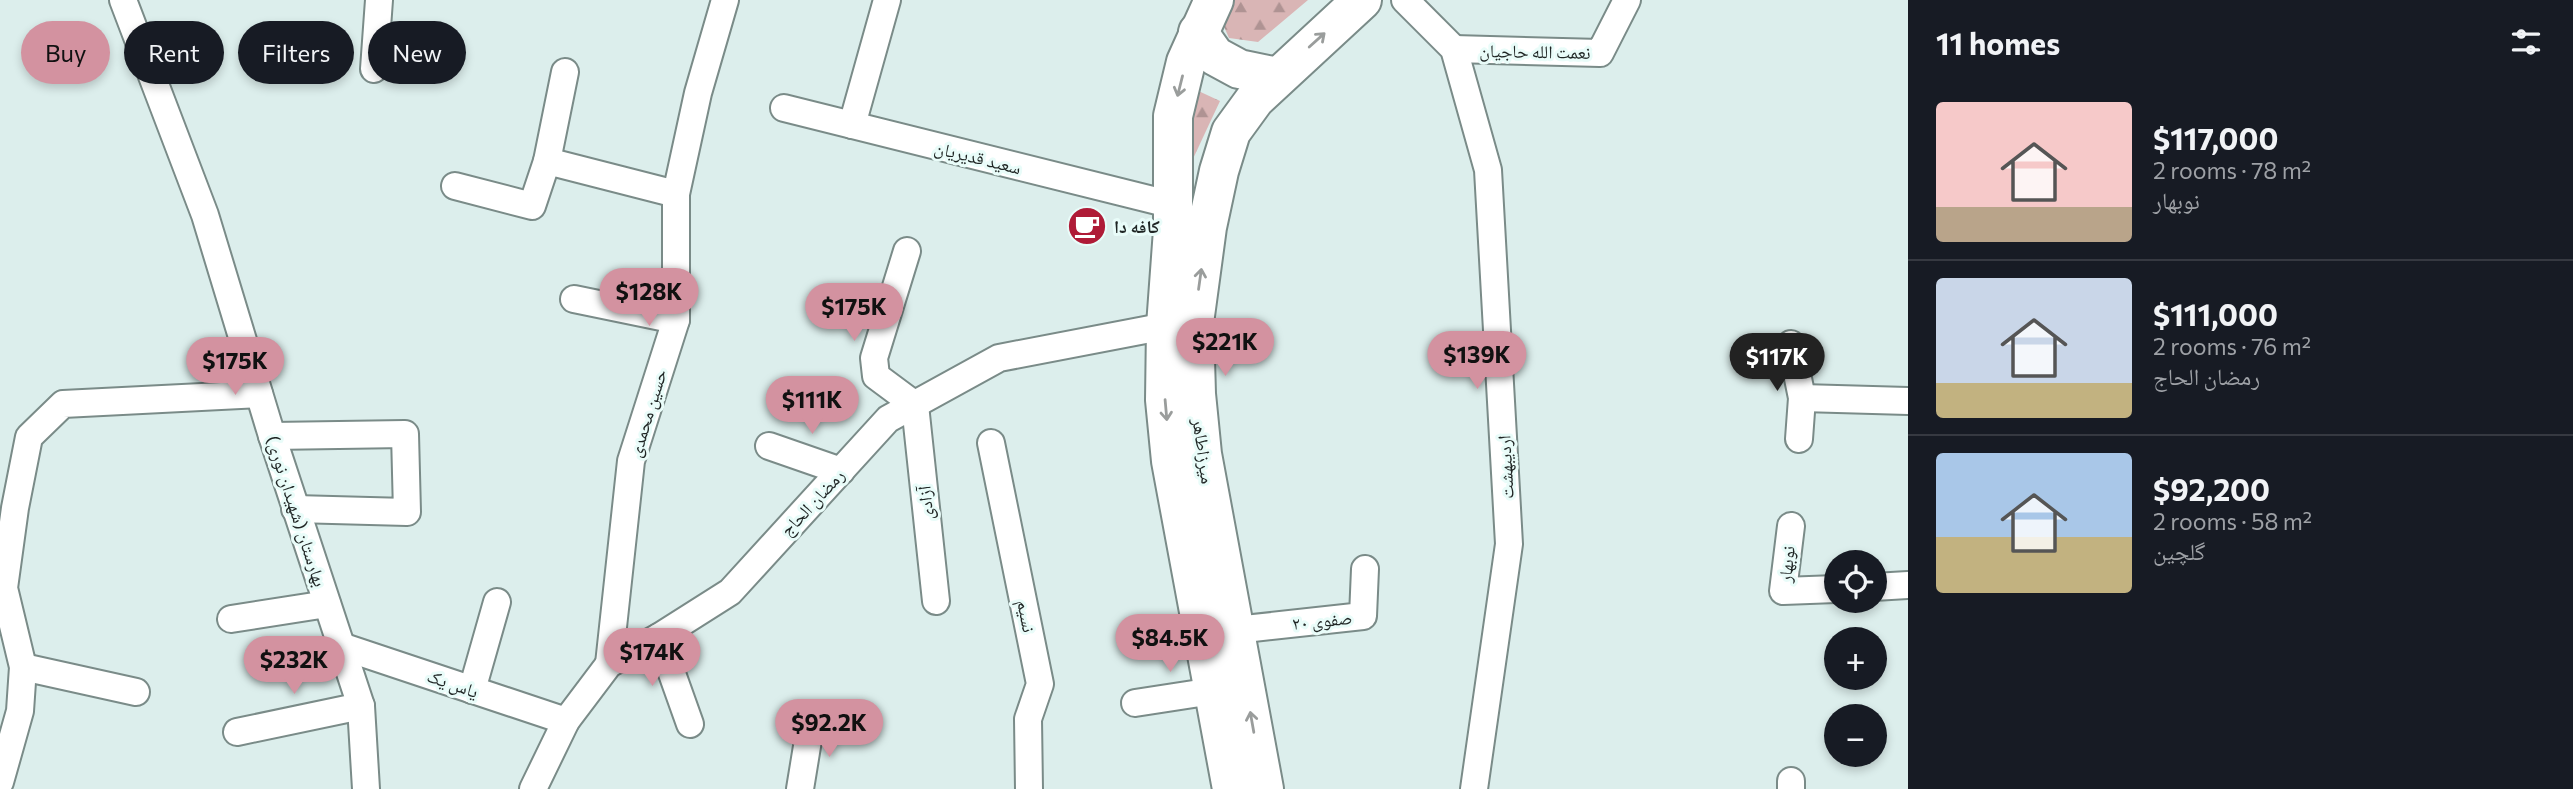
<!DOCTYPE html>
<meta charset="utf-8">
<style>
:root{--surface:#171b24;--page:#242831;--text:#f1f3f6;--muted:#9ea1a6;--line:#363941;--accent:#d392a0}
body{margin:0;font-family:Commissioner,"Noto Naskh Arabic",sans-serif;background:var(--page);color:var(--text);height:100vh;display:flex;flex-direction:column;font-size:26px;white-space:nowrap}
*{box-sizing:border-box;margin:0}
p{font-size:23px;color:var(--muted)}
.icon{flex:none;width:38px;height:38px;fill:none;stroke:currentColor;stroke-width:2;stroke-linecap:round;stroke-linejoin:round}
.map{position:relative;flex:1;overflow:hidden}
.panel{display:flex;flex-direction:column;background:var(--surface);width:665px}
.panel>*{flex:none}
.guide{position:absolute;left:21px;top:21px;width:665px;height:63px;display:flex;gap:14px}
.controls{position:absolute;left:1824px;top:550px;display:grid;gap:14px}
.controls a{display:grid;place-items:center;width:63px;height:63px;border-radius:50%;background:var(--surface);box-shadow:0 4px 10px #0003;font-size:35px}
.price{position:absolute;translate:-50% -60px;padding:0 16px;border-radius:24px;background:var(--accent);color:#111;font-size:23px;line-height:46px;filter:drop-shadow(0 2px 4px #0008)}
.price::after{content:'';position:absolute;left:50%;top:42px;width:21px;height:16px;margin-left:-10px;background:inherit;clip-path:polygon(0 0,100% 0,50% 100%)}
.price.current{background:#222;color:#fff}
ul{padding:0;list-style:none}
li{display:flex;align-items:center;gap:21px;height:175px;padding:0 28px}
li+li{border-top:2px solid var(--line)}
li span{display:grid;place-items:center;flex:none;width:196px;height:140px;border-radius:7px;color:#555}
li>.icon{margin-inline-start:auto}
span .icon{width:84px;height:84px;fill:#fffc;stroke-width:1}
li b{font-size:30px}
h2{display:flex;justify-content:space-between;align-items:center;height:84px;padding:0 28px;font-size:30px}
.chip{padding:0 24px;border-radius:32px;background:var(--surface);box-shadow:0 4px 10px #0003;font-size:24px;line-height:63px}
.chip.current{background:var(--accent);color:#111}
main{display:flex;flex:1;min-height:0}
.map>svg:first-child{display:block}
.forest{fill:url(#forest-firs)}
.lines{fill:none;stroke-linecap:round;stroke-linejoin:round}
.minor-casing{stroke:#7a8b88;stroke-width:30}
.secondary-casing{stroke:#7a8b88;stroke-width:42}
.minor{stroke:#fff;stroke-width:26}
.secondary{stroke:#fff;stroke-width:38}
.oneway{stroke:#9a9d9c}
.labels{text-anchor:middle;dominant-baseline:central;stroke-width:6;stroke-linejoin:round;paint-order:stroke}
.street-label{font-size:18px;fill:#1f2524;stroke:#e9fcf9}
.poi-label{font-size:18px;font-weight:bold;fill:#1f2524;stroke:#e9fcf9;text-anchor:start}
</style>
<main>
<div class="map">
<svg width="1908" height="789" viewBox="0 0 1908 789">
<defs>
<pattern id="forest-firs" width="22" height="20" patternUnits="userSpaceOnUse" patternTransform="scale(1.75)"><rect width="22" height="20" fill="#d9b5b5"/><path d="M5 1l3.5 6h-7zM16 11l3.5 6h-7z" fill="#af9393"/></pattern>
</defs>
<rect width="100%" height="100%" fill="#dceeec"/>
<g class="forest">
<path d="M1234,0H1308L1258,42L1229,38L1222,22Z"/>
<path d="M1192,88L1220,101L1184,178Z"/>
</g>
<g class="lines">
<g class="minor-casing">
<g id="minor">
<path d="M123,0L205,215L272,436L361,706L366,789"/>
<path d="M1405,0L1454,49L1488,170L1509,544L1474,789"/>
<path d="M1454,49L1600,53L1627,0"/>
<path d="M374,69L379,0"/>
<path d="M784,108L1173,205"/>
<path d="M852,125L887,0"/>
<path d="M547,161L676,194"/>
<path d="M455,186L532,206L547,161L565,72"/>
<path d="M907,251L874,358L876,376L915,405L936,601"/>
<path d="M574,299L676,320"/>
<path d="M1791,344L1802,398L1799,439"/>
<path d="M1802,398L1908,401"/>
<path d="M272,436L405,434L407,512L295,509"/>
<path d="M991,443L1040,684L1028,719L1029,789"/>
<path d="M769,446L841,471"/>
<path d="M1791,526L1783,591L1836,589"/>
<path d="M1874,587L1908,585"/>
<path d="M231,619L327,604"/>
<path d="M1235,630L1363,616L1365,569"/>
<path d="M659,637L690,724"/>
<path d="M341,646L566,721"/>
<path d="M609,664L631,461L676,320V194L698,93L725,0"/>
<path d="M23,667L136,692"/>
<path d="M472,690L497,602"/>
<path d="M1135,703L1213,691"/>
<path d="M237,732L361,706"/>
<path d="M0,782L20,711L23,667L4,588L15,508L29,437L63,404L259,394"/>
<path d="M533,789L566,721L609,664L659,637L730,592L888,419L999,358L1166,326"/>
<path d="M800,789L811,722"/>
<path d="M1791,789V781"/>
</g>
</g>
<g class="secondary-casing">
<g id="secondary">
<path d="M1214,0L1186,62L1173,116V230L1166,326L1165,400L1171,461L1232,789"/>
<path d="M1198,32L1215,56L1239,69L1277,77"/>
<path d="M1264,789L1202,454L1196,394L1194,323L1207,227L1219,171L1231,132L1255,99L1362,0"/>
</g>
</g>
<use href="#minor" class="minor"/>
<use href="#secondary" class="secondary"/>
</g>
<defs><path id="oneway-shaft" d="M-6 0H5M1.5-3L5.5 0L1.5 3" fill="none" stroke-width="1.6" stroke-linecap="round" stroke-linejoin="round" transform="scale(1.75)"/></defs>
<g class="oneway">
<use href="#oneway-shaft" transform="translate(1317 40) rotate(-42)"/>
<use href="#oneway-shaft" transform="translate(1180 86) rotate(104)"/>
<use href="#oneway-shaft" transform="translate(1200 279) rotate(-82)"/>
<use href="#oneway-shaft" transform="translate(1166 410) rotate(85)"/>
<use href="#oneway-shaft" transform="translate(1252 722) rotate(-100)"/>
</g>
<defs>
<g id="cafe-disc" transform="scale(2.0125)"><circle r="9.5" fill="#af1b37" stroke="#e9fcf9"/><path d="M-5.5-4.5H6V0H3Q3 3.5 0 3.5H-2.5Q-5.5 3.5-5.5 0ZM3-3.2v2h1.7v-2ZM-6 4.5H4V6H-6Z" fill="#fff"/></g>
</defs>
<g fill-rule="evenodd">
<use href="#cafe-disc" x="1087" y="226"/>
</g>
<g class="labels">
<g class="street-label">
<text transform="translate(1535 51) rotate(1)">نعمت الله حاجیان</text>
<text transform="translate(978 157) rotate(14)">سعید قدیریان</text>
<text transform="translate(647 413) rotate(-73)">حسین محمدی</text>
<text transform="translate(1204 451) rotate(82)">میرزاطاهر</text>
<text transform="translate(1505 467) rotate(-93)">اردیبهشت</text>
<text transform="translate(812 502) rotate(-47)">رمضان الحاج</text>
<text transform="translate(925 503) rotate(-96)">آزادی</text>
<text transform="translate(297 511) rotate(72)">بهارستان (شهیدان نوری)</text>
<text transform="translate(1786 564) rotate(-84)">نوبهار</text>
<text transform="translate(1027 616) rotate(79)">نسیم</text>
<text transform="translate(1322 620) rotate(-6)">صفوی ۲۰</text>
<text transform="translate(453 683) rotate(19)">یاس یک</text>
</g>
<g class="poi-label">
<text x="1114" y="226">کافه دا</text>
</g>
</g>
</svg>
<div class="controls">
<a><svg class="icon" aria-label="locate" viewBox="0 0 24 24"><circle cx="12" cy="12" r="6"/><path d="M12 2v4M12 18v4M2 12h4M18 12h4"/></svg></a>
<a>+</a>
<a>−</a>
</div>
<b class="price" style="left:649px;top:328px">$128K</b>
<b class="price" style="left:854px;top:343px">$175K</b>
<b class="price" style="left:1225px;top:378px">$221K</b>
<b class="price" style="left:1477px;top:391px">$139K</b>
<b class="price current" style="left:1777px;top:393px">$117K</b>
<b class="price" style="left:235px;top:397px">$175K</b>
<b class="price" style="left:812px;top:436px">$111K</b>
<b class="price" style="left:1170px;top:674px">$84.5K</b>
<b class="price" style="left:652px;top:688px">$174K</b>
<b class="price" style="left:294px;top:696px">$232K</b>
<b class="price" style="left:829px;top:759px">$92.2K</b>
<div class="guide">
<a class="chip current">Buy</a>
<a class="chip">Rent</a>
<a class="chip">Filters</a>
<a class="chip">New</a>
</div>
</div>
<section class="panel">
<h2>11 homes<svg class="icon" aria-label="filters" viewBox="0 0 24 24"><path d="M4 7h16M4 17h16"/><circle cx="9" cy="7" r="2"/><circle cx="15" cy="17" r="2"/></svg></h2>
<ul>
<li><span style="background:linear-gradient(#f6c9c9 75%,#b9a48a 0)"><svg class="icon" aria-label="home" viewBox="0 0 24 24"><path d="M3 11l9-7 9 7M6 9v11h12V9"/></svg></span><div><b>$117,000</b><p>2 rooms · 78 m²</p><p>نوبهار</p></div></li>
<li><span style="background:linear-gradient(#c9d6e8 75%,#c2b280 0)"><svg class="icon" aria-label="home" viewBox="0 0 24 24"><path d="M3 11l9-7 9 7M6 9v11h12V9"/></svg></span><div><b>$111,000</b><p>2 rooms · 76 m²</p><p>رمضان الحاج</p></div></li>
<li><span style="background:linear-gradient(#a9c7e8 60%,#c2b280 0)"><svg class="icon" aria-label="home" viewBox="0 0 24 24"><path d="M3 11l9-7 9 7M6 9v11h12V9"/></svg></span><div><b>$92,200</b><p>2 rooms · 58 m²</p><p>گلچین</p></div></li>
</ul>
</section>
</main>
